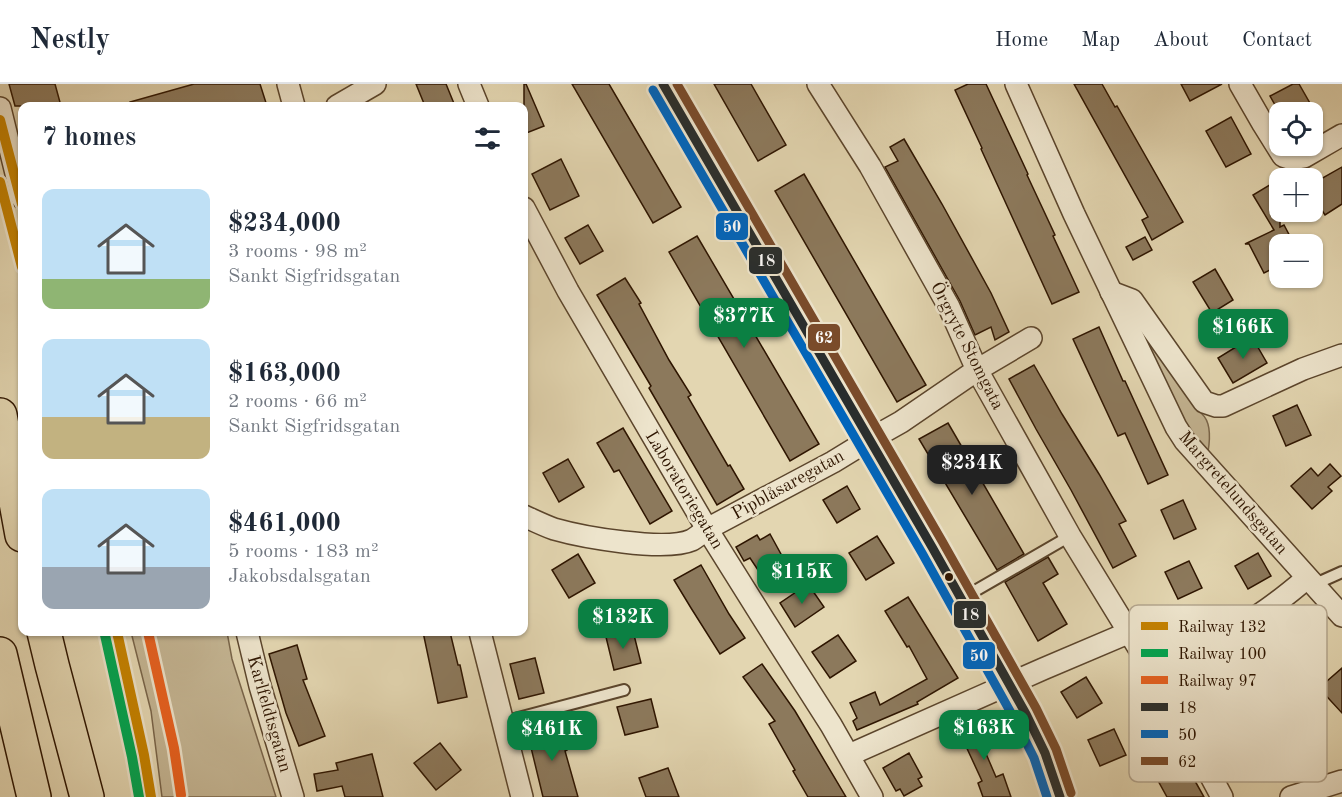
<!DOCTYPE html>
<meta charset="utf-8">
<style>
:root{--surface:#fff;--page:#f2f2f3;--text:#1f2937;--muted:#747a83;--line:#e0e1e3;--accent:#0b8043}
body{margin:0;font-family:"Old Standard TT",serif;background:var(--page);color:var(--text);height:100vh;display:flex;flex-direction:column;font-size:22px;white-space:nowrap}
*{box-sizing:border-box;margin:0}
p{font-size:20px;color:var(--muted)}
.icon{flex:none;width:33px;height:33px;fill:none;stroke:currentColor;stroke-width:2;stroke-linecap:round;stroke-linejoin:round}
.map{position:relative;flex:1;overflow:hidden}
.details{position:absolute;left:18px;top:18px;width:510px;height:534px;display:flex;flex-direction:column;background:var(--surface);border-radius:12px;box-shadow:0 2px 4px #0004}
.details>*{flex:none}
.controls{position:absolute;left:1269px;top:18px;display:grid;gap:12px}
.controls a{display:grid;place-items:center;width:54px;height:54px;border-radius:12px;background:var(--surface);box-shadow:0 2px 4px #0004;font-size:30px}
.price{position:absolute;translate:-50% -51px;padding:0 14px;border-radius:12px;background:var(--accent);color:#fff;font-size:20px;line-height:39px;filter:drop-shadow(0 2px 3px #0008)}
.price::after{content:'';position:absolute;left:50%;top:36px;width:18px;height:14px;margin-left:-9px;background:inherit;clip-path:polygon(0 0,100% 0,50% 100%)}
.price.selected{background:#222;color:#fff}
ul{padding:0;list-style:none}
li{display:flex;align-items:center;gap:18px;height:150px;padding:0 24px}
li span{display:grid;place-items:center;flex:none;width:168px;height:120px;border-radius:12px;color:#555}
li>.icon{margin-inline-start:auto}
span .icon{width:72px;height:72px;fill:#fffc;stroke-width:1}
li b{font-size:26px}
h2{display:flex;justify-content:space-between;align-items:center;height:72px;padding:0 24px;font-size:26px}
header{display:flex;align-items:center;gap:36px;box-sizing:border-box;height:84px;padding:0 30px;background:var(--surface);border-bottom:2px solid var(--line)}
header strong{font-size:28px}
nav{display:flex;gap:33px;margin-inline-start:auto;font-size:21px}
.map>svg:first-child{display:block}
.green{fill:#c4b593;stroke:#79654a;stroke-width:1.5}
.building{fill:#8c795c;stroke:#2e1500;stroke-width:1.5}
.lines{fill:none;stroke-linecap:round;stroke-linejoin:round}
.service-casing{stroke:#5b452c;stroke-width:14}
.minor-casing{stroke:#5b452c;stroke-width:24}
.tertiary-casing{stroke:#5b452c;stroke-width:28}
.motorway-casing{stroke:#2e1500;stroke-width:36}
.service{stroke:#ede4cc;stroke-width:10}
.minor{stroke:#ede4cc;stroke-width:21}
.tertiary{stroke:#ede4cc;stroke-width:26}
.motorway{stroke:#e3d6b1;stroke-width:33}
.bus-1-casing{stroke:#ede4cc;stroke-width:14}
.bus-2-casing{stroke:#ede4cc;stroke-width:14}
.bus-3-casing{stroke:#ede4cc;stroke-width:14}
.bus-1{stroke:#282d2d;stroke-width:9}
.bus-2{stroke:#0065bd;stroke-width:9}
.bus-3{stroke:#7a4b2a;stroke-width:9}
.rail-1-casing{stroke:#ede4cc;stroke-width:15}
.rail-2-casing{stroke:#ede4cc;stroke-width:15}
.rail-3-casing{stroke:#ede4cc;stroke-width:15}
.rail-1{stroke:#c58200;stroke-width:10}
.rail-2{stroke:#00a651;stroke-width:10}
.rail-3{stroke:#e86120;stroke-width:10}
.bus-dot{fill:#2e1500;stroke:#ede4cc;stroke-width:2}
.labels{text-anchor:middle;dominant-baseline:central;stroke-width:5;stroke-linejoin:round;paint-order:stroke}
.street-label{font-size:18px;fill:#2e1500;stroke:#ede4cc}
.key{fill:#ede4cc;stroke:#b4a68f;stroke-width:1.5}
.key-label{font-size:16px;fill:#2e1500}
.line-badge{stroke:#ede4cc;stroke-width:2}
.badge-label{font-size:16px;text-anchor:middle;font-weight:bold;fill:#fff}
</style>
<header>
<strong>Nestly</strong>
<nav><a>Home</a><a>Map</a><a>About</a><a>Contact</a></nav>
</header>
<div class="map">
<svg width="1342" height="713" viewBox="0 0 1342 713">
<rect width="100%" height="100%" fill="#e3d6b1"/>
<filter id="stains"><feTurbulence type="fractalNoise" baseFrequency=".00333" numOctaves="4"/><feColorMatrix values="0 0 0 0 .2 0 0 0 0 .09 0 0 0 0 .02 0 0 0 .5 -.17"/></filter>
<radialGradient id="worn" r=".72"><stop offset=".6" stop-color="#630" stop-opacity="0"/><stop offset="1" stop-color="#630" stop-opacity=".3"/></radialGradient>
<g class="green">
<path d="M1128,223L1202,330C1211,338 1210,356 1208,368L1188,345Z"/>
<path d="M131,548H227L232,575L276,713H162L151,627Z"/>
</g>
<g class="building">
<path d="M9,0H55L61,22H15Z"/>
<path d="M194,0H260L267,22H131L130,18Z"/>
<path d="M416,0H446L455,22H425Z"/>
<path d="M524,0H526L544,42L524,50Z"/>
<path d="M572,0H609L681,123L653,139Z"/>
<path d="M714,0H751L786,61L758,77Z"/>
<path d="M968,0H986L1028,90L1027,91L1055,151L1053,152L1079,208L1052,220L981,65L982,64L955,6Z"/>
<path d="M1074,0H1102L1115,23L1117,22L1183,138L1152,156L1142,136L1148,133Z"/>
<path d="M1181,0H1222L1190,17Z"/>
<path d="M1293,0H1299L1315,28H1279L1270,12Z"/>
<path d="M1231,33L1251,70L1226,83L1206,47Z"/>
<path d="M904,55L942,120L991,209L1009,248L995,256L991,243L975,251L960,217L885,83L898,77L890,63Z"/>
<path d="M561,75L579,112L550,126L532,90Z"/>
<path d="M1342,83V120L1325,131L1312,111V100Z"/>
<path d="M804,90L926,301L897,318L775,107Z"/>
<path d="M1280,95V143L1284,141L1294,160H1280V181L1264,189L1249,160H1245L1274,146L1253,111Z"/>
<path d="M588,141L603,167L580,180L565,154Z"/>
<path d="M697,152L819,360L790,377L669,168Z"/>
<path d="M1145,153L1152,166L1133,176L1126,163Z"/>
<path d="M1215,185L1233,216L1212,229L1193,198Z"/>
<path d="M625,194L641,219L639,220L669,276L691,311L688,313L728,382L730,381L744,405L717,421L649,304L651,302L597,211Z"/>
<path d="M1099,243L1123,297H1125L1168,391L1148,400L1125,349L1118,352L1073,255Z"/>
<path d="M1252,253L1267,279L1233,299L1218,274Z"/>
<path d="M1034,281L1062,330L1099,390L1126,437L1119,440L1136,472L1113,484L1071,406L1036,345L1009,295Z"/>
<path d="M1297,321L1311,351L1286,362L1273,332Z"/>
<path d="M948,339L1024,470L997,486L919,355Z"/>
<path d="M623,344L672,427L650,440L619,386L614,388L597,359Z"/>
<path d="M568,375L584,403L559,418L543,389Z"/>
<path d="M1330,380L1341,392L1328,403L1332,407L1312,425L1291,402L1311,384L1318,392Z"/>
<path d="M847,402L860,425L837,439L823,416Z"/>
<path d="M1183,416L1196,445L1174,455L1161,426Z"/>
<path d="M770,450L782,472L758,486L750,474L744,477L736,463L757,451L760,456Z"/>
<path d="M877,452L894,479L866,496L849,469Z"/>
<path d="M1258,469L1271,492L1248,505L1235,482Z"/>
<path d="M578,470L595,499L569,514L552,486Z"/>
<path d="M1048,473L1058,490L1043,499L1067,540L1038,557L1005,498Z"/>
<path d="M1189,477L1202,504L1178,515L1165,488Z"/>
<path d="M701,481L729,530L745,554L720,570L691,524L674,496Z"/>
<path d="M808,500L824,523L795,543L780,519Z"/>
<path d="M908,513L958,594L917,618L918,620L857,646L853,637L857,634L850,619L875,608L880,621L927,595L909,562L907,563L885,527Z"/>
<path d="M633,547L641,579L614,586L606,553Z"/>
<path d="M423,548H450L458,581H460L467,613L438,619Z"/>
<path d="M838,551L856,577L830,594L812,568Z"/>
<path d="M297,561L307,595L303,596L325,652L299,662L286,629L269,570Z"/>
<path d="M535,574L544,609L519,615L510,580Z"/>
<path d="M762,580L795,627L846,713H808L793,687L795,686L769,640L775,637L743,593Z"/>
<path d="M1342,584V629L1319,604Z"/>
<path d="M1086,593L1102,619L1077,634L1061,608Z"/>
<path d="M651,615L658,643L625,651L617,623Z"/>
<path d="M982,636L993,661L984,665L996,693L1003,690L1011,713H983L978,699L982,697L959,647Z"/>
<path d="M560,638L567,666L565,667L578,713H543L527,647Z"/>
<path d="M1114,645L1126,671L1100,682L1088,656Z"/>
<path d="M440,659L461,686L436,706L414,679Z"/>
<path d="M909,669L922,693L918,695L922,702L904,712L900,705L896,707L883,684Z"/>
<path d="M372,670L383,713H345L342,702L317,707L314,690L338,686L336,679Z"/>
<path d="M1184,678L1195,697L1204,713H1167L1156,693Z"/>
<path d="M668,684L679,713H646L639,694Z"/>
</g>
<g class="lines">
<g class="service-casing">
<g id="service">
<path d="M1313,501L1342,488"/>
<path d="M961,515L1070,452"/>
<path d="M503,638L624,606"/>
</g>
</g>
<g class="minor-casing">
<g id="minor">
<path d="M288,0L294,22"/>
<path d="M469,0L478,22"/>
<path d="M818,0L870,82L949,223L977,286L1070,452L1165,607L1222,713"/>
<path d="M1016,0L1074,130L1176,343L1185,357L1342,532"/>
<path d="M1240,0L1263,40L1283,72L1292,75L1304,73L1342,51"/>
<path d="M337,22L375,0"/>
<path d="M0,24L22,114"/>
<path d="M524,124L568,207L707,445L764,536L831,641L872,713"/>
<path d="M1111,208L1132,216L1204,318L1216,322H1223L1303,285L1342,271"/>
<path d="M524,432C533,436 543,441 554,445C582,453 665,468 692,456C697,453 702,449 707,445L833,378L869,356L901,338L977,286L1031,254"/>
<path d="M247,548L260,602L293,713"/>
<path d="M480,548L522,713"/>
<path d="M849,671L1043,585L1149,540C1162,541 1174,543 1187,545C1193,547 1199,549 1205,550C1238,553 1283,514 1307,494"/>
<path d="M1291,713L1342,697"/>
</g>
</g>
<g class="tertiary-casing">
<path id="tertiary" d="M663,0L730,117L932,463L1026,630L1045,669L1060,713"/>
</g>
<g class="motorway-casing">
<g id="motorway">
<path d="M0,331L22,451"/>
<path d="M44,548L52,581L87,713"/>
<path d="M0,570L34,713"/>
</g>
</g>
<use href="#service" class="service"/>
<use href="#minor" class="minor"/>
<use href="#tertiary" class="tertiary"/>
<use href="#motorway" class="motorway"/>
<g class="bus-1-casing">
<path id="bus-1" d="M663,0L932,463L1026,630L1045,669L1060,713"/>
</g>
<g class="bus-2-casing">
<path id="bus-2" d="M653,6L922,469L1015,636L1034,674L1047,713"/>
</g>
<g class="bus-3-casing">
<path id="bus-3" d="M677,0L942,457L1036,624L1056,665L1071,709"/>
</g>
<use href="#bus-1" class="bus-1"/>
<use href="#bus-2" class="bus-2"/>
<use href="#bus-3" class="bus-3"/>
<g class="rail-1-casing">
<g id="rail-1">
<path d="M0,36L22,120"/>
<path d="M0,98L22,183"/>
<path d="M117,548L144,671L151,713"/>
</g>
</g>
<g class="rail-2-casing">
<path id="rail-2" d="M105,551L132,673L139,713"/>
</g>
<g class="rail-3-casing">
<path id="rail-3" d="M148,548L174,664L181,711"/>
</g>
<use href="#rail-1" class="rail-1"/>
<use href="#rail-2" class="rail-2"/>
<use href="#rail-3" class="rail-3"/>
</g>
<circle class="bus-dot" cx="949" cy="493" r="5"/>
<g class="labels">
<g class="street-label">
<text transform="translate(967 262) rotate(63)">Örgryte Stomgata</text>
<text transform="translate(788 401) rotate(-29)">Pipblåsaregatan</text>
<text transform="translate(684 406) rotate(59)">Laboratoriegatan</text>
<text transform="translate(1233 409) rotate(49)">Margretelundsgatan</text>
<text transform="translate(269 630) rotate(74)">Karlfeldtsgatan</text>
</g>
</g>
<rect x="1129" y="521" width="198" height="177" rx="9" class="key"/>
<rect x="1141" y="538" width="27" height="8" fill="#c58200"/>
<rect x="1141" y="565" width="27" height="8" fill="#00a651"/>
<rect x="1141" y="592" width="27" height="8" fill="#e86120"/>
<rect x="1141" y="619" width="27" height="8" fill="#282d2d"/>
<rect x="1141" y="646" width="27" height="8" fill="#0065bd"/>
<rect x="1141" y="673" width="27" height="8" fill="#7a4b2a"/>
<g class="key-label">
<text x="1178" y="548">Railway 132</text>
<text x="1178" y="575">Railway 100</text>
<text x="1178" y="602">Railway 97</text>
<text x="1178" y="629">18</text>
<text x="1178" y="656">50</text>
<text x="1178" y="683">62</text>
</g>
<g class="line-badge">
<rect x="715" y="128" width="34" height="29" rx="6" fill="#0065bd"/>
<rect x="748" y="162" width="35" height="29" rx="6" fill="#282d2d"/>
<rect x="807" y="239" width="34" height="29" rx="6" fill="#7a4b2a"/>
<rect x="953" y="516" width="34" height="29" rx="6" fill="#282d2d"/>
<rect x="962" y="557" width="34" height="29" rx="6" fill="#0065bd"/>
</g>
<g class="badge-label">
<text x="732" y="148">50</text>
<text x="766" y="182">18</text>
<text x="824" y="259">62</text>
<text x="970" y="536">18</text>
<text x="979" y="577">50</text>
</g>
<rect width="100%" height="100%" filter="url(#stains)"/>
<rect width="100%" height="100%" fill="url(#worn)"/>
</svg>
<div class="controls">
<a><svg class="icon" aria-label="locate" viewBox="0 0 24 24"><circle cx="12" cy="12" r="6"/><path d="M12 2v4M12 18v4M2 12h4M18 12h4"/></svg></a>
<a>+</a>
<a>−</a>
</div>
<b class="price" style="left:744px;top:265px">$377K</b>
<b class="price" style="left:1243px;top:276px">$166K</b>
<b class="price selected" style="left:972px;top:412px">$234K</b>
<b class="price" style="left:802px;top:521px">$115K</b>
<b class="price" style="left:623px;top:566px">$132K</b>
<b class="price" style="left:984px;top:677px">$163K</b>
<b class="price" style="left:552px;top:678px">$461K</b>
<section class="details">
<h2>7 homes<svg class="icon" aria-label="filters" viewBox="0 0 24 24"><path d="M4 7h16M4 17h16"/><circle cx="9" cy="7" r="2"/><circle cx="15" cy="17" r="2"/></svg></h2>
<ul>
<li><span style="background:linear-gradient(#bfe0f5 75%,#8fb573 0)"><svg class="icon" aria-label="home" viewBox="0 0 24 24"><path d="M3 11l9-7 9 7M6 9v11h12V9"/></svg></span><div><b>$234,000</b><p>3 rooms · 98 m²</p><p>Sankt Sigfridsgatan</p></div></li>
<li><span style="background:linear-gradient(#bfe0f5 65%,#c2b280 0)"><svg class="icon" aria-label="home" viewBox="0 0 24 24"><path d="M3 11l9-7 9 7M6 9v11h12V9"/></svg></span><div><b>$163,000</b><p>2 rooms · 66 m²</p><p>Sankt Sigfridsgatan</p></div></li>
<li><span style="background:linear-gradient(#bfe0f5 65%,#9aa5b1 0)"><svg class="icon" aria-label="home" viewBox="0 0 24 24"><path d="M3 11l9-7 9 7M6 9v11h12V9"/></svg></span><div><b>$461,000</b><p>5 rooms · 183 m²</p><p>Jakobsdalsgatan</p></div></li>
</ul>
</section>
</div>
